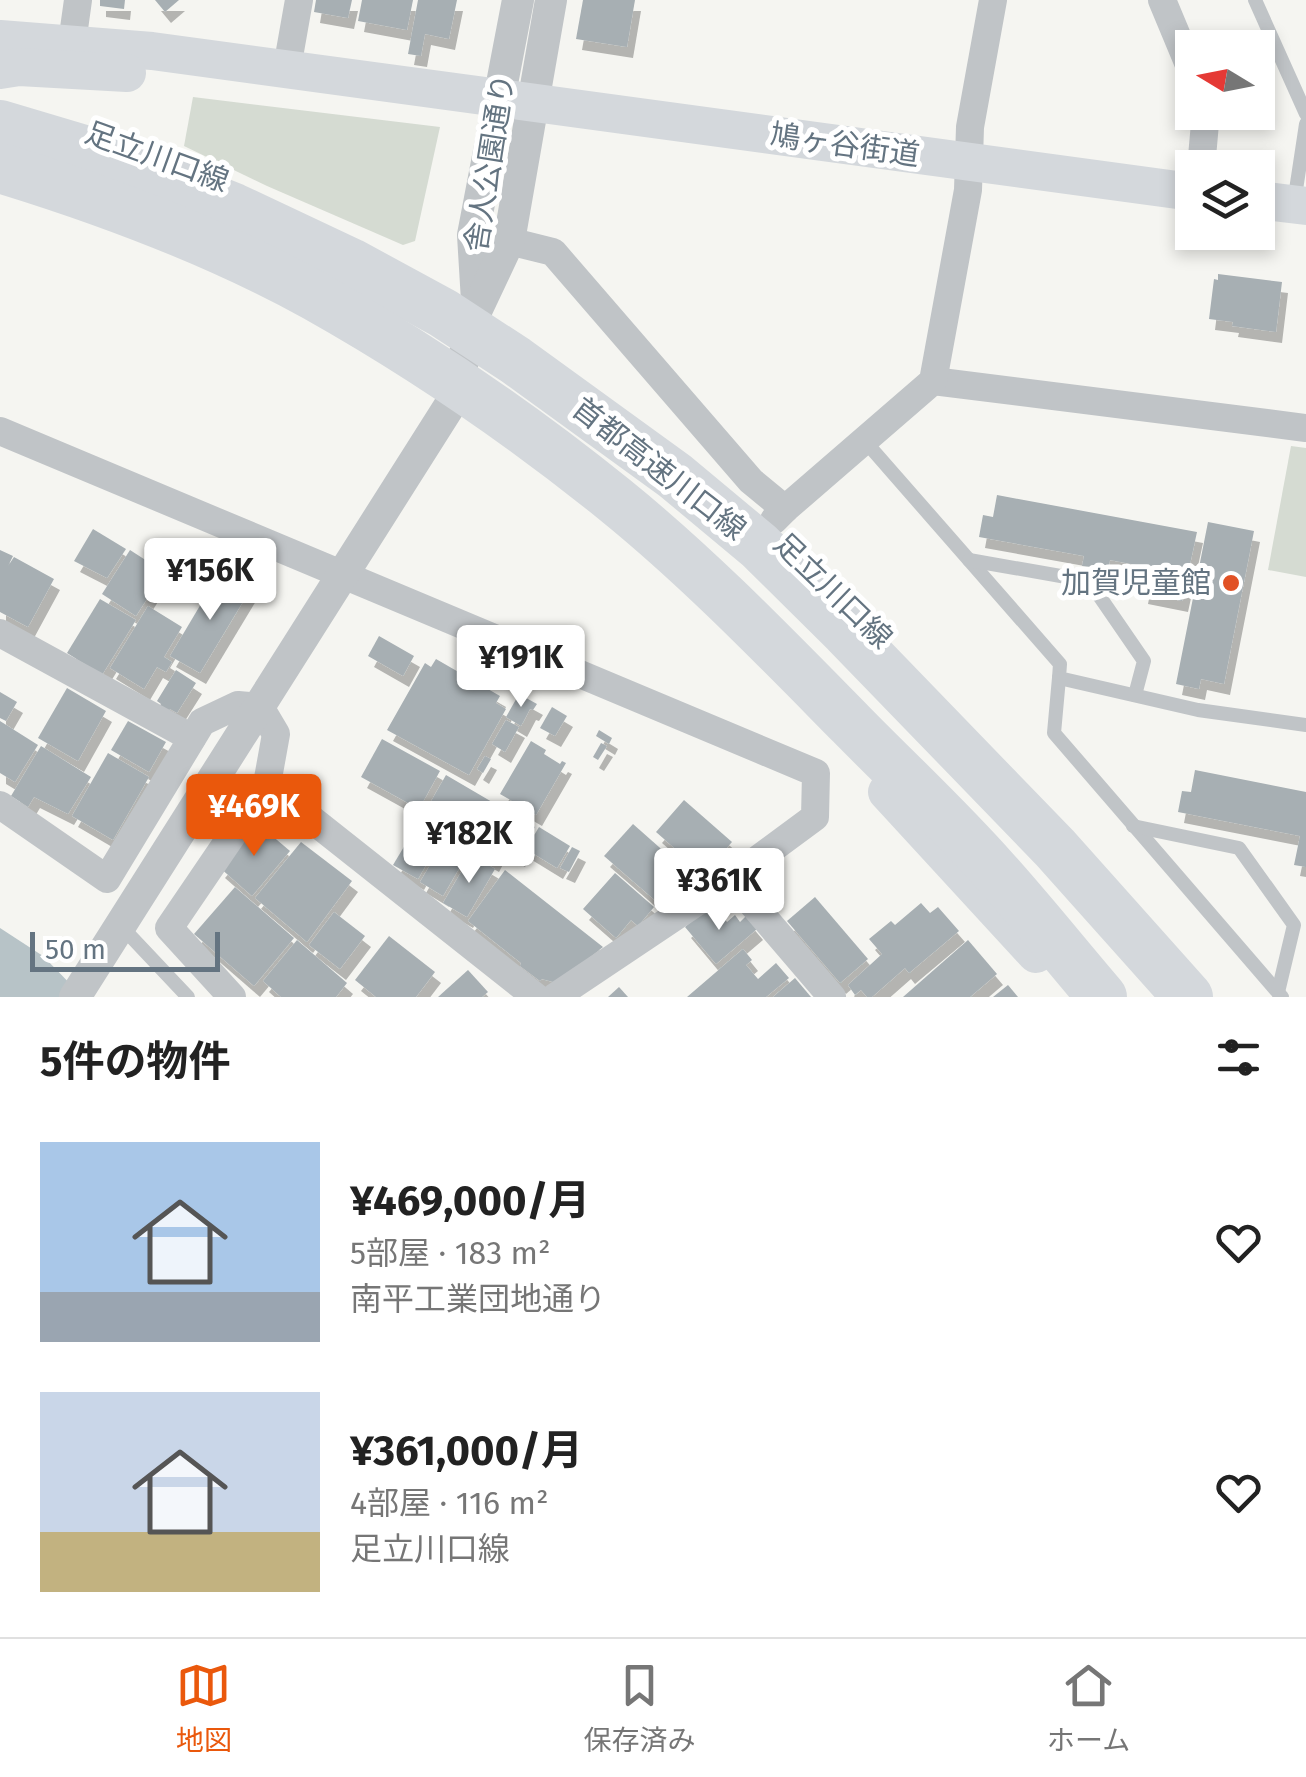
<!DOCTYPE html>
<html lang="ja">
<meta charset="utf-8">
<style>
:root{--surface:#fff;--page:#f6f6f6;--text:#222;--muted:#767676;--line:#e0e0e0;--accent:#ea580c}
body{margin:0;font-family:"Fira Sans","Noto Sans JP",sans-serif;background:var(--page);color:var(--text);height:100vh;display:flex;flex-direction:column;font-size:38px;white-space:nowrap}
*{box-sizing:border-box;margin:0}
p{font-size:32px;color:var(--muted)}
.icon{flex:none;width:55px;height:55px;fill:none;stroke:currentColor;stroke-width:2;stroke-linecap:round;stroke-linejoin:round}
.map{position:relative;height:997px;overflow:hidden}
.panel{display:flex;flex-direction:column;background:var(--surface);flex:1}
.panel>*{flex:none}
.needle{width:65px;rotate:280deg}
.tools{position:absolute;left:1175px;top:30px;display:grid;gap:20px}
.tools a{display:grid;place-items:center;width:100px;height:100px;border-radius:0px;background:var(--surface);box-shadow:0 5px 15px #0003;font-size:50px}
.scale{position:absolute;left:30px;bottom:25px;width:190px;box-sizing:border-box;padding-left:10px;border:5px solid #647481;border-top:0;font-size:28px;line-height:35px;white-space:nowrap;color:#647481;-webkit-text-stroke:8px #fff;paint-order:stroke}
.price{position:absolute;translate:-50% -85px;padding:0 22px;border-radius:10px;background:#fff;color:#222;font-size:32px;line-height:65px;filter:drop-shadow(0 2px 5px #0008)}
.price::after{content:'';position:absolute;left:50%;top:60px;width:30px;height:22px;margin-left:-15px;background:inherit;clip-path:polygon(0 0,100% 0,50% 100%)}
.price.current{background:var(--accent);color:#fff}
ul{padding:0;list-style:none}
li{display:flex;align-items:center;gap:30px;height:250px;padding:0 40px}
li span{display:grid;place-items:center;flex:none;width:280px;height:200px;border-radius:0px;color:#555}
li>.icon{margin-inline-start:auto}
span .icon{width:120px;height:120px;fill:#fffc;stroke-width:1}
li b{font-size:42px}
h2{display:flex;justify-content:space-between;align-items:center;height:120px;padding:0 40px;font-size:42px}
.tabs{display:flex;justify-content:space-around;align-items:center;height:140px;border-top:2px solid var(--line);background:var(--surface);font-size:28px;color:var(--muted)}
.tabs a{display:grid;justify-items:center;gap:5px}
.tabs .current{color:var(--accent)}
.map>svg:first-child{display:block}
.green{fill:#d5dbd2}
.water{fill:#b7c3c7}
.building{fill:#a7afb3;filter:url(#shadow)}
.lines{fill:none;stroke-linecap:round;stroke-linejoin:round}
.service{stroke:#c0c4c7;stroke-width:14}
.minor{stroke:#c0c4c7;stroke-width:28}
.tertiary{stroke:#c0c4c7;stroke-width:32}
.secondary{stroke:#d4d8dc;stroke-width:38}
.motorway{stroke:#d4d8dc;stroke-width:50}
.poi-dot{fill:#e15125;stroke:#fff;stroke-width:4}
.labels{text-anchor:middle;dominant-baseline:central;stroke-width:10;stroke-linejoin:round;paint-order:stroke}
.street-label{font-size:30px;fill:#647481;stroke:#fff}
.poi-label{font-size:30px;fill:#647481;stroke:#fff;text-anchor:end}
</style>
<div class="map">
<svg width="1306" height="997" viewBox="0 0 1306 997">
<defs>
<filter id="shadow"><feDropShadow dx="6" dy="11" stdDeviation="0" flood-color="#0004"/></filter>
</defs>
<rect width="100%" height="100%" fill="#f5f5f1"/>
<g class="green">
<path d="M193,97L440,127L415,241L403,245L267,186L184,146Z"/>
<path d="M1291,446L1306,448V577L1268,570Z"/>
</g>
<path class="water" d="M0,928L43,956L83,997H0Z"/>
<g class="building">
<path d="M100,0H125L124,9L100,6Z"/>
<path d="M155,0H179L165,12Z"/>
<path d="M316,0H352L348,18L314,12Z"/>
<path d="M362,0H413L407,30L358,21Z"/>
<path d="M418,0H457L449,39L425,34L421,56L408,54Z"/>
<path d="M583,0H635L627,47L576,39Z"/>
<path d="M1218,274L1282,282L1276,332L1232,326L1233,322L1209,319L1214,279L1218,280Z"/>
<path d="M997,495L1197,532L1182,601L1142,593L1147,567L1110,560L1108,570L1082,566L1084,556L979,537L983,515L993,517Z"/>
<path d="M1208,522L1254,531L1224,684L1201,679L1199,689L1176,684Z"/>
<path d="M93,529L126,549L107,578L74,561Z"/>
<path d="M0,550L13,556L8,566L14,557L54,579L28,627L0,612Z"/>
<path d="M130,550L164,572L136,616L102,594Z"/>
<path d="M220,572L250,590L200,673L170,656Z"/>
<path d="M100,599L136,620L102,675L67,653Z"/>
<path d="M148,606L182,627L164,657L172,662L166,672L157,667L144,689L110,668Z"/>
<path d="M379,636L414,656L403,676L368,656Z"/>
<path d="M436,659L500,696L496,703L506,709L469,775L387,730L425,663L431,667Z"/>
<path d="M176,670L196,683L177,713L170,709L168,712L159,707L161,704L157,701Z"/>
<path d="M67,688L106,711L78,761L38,738Z"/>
<path d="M0,692L17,702L6,721L0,718Z"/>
<path d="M519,694L537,704L533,710L530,709L521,726L506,717Z"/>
<path d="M552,707L567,716L555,736L540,728Z"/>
<path d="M506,720L519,727L505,752L492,744Z"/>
<path d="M0,721L38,745L15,782L0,773Z"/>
<path d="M128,721L166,742L149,772L111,750Z"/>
<path d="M599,730L612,738L609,744L596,736Z"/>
<path d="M382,739L440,771L419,809L361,777Z"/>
<path d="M531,741L546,750L544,754L560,764L562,761L566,763L536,815L500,794Z"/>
<path d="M601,743L607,746L598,760L593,757Z"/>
<path d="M41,746L91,777L68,814L34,797L28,807L11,796Z"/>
<path d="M108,753L149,777L113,840L72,816Z"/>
<path d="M485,756L491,759L483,773L477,769Z"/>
<path d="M1195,770L1306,792V867L1294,865L1300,836L1178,812L1182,791L1191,792Z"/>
<path d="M446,775L535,827L519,856L501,846L493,861L442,832L435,845L413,833Z"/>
<path d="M684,800L732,842L704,874L656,832Z"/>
<path d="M257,823L290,851L252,896L219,867Z"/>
<path d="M633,824L685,870L657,902L604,856Z"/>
<path d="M539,827L570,846L557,868L526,849Z"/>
<path d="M411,835L435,849L418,879L393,865Z"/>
<path d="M445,840L468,853L443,896L420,882Z"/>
<path d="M301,842L352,881L307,942L255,898Z"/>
<path d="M572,847L580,851L569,872L560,868Z"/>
<path d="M471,855L495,869L467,917L443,903Z"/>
<path d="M505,870L603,947L557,983L542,979L540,981L520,966L521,963L468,921Z"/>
<path d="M615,873L654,907L638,926L631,920L616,938L583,909Z"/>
<path d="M235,887L294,938L254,986L194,934Z"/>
<path d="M815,897L868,959L840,983L787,921Z"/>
<path d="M921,903L930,913L938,907L959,931L909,973L905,968L872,997H867L861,990L855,995L848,985L882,954L869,939L891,921L895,925Z"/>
<path d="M712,904L727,922L735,915L740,922L746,916L757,929L716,964L685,927Z"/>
<path d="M334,912L365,936L340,969L309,945Z"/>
<path d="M389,936L435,972L416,997H376L355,980Z"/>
<path d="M297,940L347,983L336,997H281L263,981Z"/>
<path d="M968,940L997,974L970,997H903Z"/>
<path d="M743,949L752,960L746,965L758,979L776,963L789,978L766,997H687Z"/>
<path d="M468,970L488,992L482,997H438Z"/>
<path d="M795,978L811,997H773Z"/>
<path d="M1008,985L1018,997H993Z"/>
<path d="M619,987L628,997H608Z"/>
</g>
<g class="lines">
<g class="service">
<path d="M1255,0L1306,114"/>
<path d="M1294,203L1306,124"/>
<path d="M864,440L1060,664L1059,678L1198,710L1306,725"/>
<path d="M969,560L1089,581L1144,661L1135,695"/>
<path d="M1059,678L1054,733L1282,997"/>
<path d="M1133,826L1239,848L1294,925L1278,992"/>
<path d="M121,926L188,997"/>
</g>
<g class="minor">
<path d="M1162,0L1192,72"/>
<path d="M72,43L78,0"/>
<path d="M287,68L299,0"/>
<path d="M1201,168L1206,112"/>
<path d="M509,241L553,252L751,481L785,509L774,520"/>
<path d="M933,381L1306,428"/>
<path d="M0,431L816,773L815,817L731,879L555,997"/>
<path d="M785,509L933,381L968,190L970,127L993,0"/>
<path d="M0,633L192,738"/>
<path d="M267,784L536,997"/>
<path d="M0,805L107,879L202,722L238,705L260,707L276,734L267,784L169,928L232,997"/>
<path d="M731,879L832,997"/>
</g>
<g class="tertiary">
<path d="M477,301L473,235L518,0"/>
<path d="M75,997L452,402L477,309L509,241L551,0"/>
</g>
<g class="secondary">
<path d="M0,39L152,51L1192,192"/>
<path d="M0,70L19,67L127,73"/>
<path d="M1258,200L1306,206"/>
<path d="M887,792L1036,954"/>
</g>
<g class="motorway">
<path d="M0,125L104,156L234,208L351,263L443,313L515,360L675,476L759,546L846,632L1055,848L1188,997"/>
<path d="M0,168C108,201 215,241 315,296C420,355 521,424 615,500C699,568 775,647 851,724C898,772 949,819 994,870C1031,911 1066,955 1102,997"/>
</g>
</g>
<circle class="poi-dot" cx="1231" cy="583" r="10"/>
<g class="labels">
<g class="street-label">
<text transform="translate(845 145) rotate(8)">鳩ヶ谷街道</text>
<text transform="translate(157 157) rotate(20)">足立川口線</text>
<text transform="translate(490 163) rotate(-81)">舎人公園通り</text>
<text transform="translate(659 469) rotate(38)">首都高速川口線</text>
<text transform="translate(833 591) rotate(44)">足立川口線</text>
</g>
<g class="poi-label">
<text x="1211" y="583">加賀児童館</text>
</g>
</g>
</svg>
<div class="tools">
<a><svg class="needle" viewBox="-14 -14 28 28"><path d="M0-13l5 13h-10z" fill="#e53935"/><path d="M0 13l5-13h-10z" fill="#767676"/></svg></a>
<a><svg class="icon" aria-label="layers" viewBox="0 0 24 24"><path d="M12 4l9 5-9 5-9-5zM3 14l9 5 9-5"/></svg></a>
</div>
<div class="scale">50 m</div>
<b class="price" style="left:210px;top:623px">¥156K</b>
<b class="price" style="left:521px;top:710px">¥191K</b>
<b class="price current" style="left:254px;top:859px">¥469K</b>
<b class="price" style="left:469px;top:886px">¥182K</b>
<b class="price" style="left:719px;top:933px">¥361K</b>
</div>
<section class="panel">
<h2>5件の物件<svg class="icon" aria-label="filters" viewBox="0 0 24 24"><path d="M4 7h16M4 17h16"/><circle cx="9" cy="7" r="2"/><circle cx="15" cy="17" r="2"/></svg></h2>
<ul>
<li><span style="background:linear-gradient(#a9c7e8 75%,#9aa5b1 0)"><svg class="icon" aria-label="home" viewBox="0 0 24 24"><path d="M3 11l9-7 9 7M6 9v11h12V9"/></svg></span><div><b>¥469,000/月</b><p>5部屋 · 183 m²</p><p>南平工業団地通り</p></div><svg class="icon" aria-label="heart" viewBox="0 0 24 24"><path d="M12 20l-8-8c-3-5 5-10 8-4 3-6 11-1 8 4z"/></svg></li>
<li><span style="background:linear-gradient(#c9d6e8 70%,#c2b280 0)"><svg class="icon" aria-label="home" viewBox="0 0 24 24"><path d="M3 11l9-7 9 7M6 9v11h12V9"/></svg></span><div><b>¥361,000/月</b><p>4部屋 · 116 m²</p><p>足立川口線</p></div><svg class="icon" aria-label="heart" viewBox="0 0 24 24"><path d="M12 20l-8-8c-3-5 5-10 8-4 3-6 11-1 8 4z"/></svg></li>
</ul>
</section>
<nav class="tabs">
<a class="current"><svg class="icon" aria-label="map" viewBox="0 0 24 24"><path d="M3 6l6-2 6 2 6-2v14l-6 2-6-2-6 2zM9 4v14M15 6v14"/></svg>地図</a>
<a><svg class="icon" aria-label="saved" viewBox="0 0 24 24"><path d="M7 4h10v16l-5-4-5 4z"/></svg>保存済み</a>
<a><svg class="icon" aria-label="home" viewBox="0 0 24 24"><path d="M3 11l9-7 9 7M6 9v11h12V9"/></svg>ホーム</a>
</nav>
